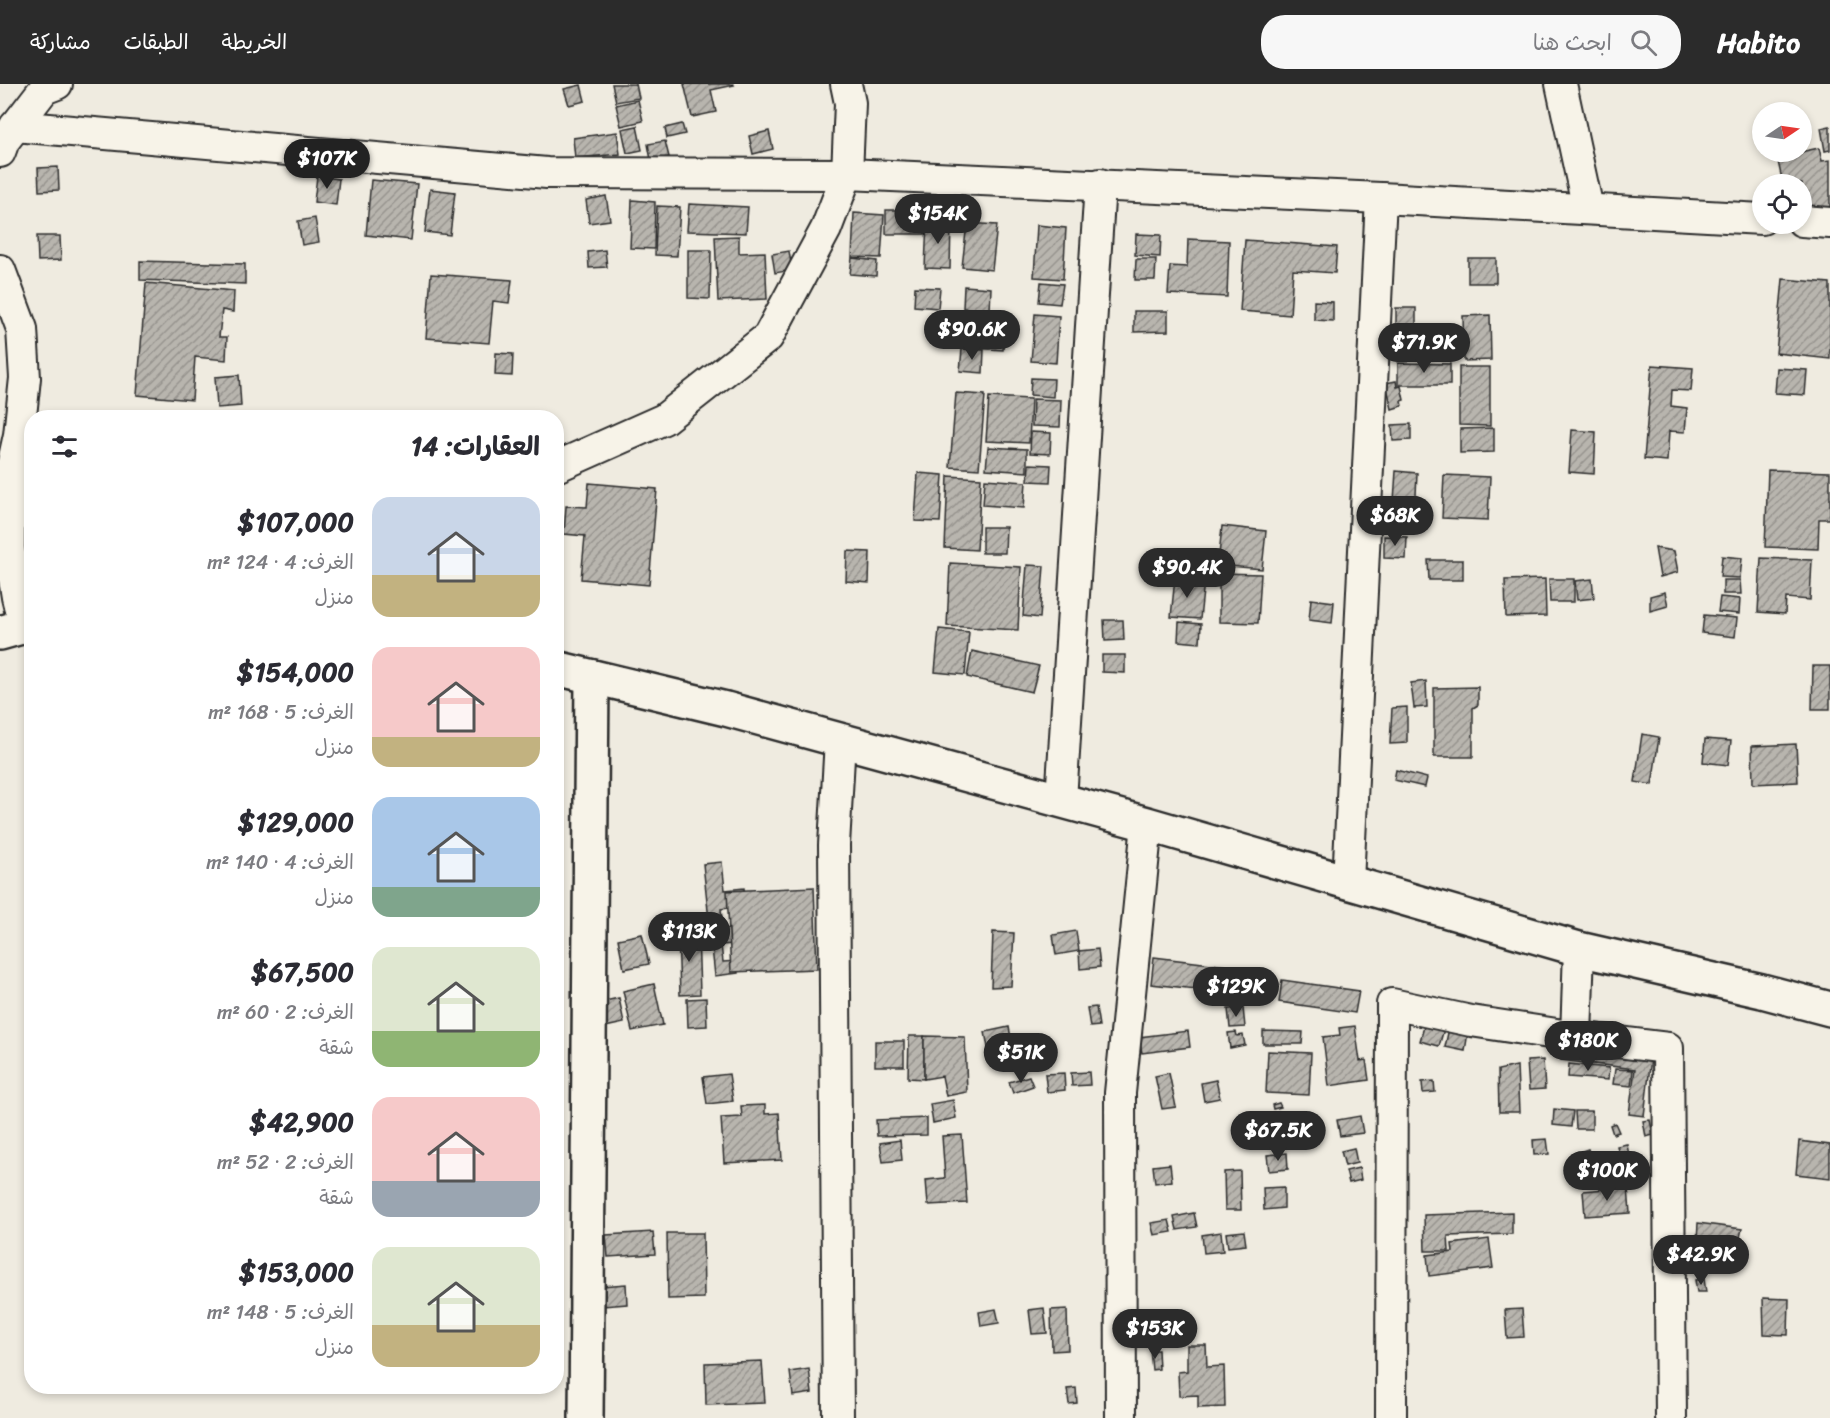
<!DOCTYPE html>
<html lang="ar">
<meta charset="utf-8">
<style>
:root{--surface:#fff;--page:#f7f7f7;--text:#2b2b33;--muted:#7c7c81;--accent:#2b2b2b}
body{margin:0;font-family:Sriracha,"Playpen Sans Arabic",sans-serif;background:var(--page);color:var(--text);direction:rtl;height:100vh;display:flex;flex-direction:column;font-size:22px;white-space:nowrap}
*{box-sizing:border-box;margin:0}
p{font-size:20px;color:var(--muted)}
.icon{flex:none;width:33px;height:33px;fill:none;stroke:currentColor;stroke-width:2;stroke-linecap:round;stroke-linejoin:round}
.map{position:relative;flex:1;overflow:hidden;direction:ltr}
.panel{position:absolute;left:24px;top:326px;width:540px;height:984px;display:flex;flex-direction:column;background:var(--surface);border-radius:24px;box-shadow:0 3px 9px #0003;direction:rtl}
.panel>*{flex:none}
.needle{width:39px;rotate:77deg}
.buttons{position:absolute;left:1752px;top:18px;display:grid;gap:12px}
.buttons a{display:grid;place-items:center;width:60px;height:60px;border-radius:50%;background:var(--surface);box-shadow:0 3px 9px #0003;font-size:30px}
.price{position:absolute;translate:-50% -51px;padding:0 14px;border-radius:21px;background:var(--accent);color:#fff;font-size:20px;line-height:39px;filter:drop-shadow(0 2px 3px #0008)}
.price::after{content:'';position:absolute;left:50%;top:36px;width:18px;height:14px;margin-left:-9px;background:inherit;clip-path:polygon(0 0,100% 0,50% 100%)}
.price.selected{background:#222;color:#fff}
ul{padding:0;list-style:none}
li{display:flex;align-items:center;gap:18px;height:150px;padding:0 24px}
li span{display:grid;place-items:center;flex:none;width:168px;height:120px;border-radius:18px;color:#555}
li>.icon{margin-inline-start:auto}
span .icon{width:72px;height:72px;fill:#fffc;stroke-width:1}
li b{font-size:26px}
h2{display:flex;justify-content:space-between;align-items:center;height:72px;padding:0 24px;font-size:26px}
header{display:flex;align-items:center;gap:36px;box-sizing:border-box;height:84px;padding:0 30px;background:var(--accent);color:#fff}
header strong{font-size:28px}
nav{display:flex;gap:33px;margin-inline-start:auto;font-size:21px}
.search{width:420px;height:54px;background:var(--page);display:flex;align-items:center;gap:15px;box-sizing:border-box;padding:0 21px;border-radius:24px;color:var(--muted);font-size:22px}
.map>svg:first-child{display:block}
.building{fill:url(#building-hatch);stroke:#2b2b2b;stroke-width:1.5}
.lines{fill:none;stroke-linecap:round;stroke-linejoin:round}
.minor-casing{stroke:#2b2b2b;stroke-width:34}
.tertiary-casing{stroke:#2b2b2b;stroke-width:38}
.primary-casing{stroke:#2b2b2b;stroke-width:38}
.minor{stroke:#f7f3e8;stroke-width:30}
.tertiary{stroke:#f7f3e8;stroke-width:33}
.primary{stroke:#f7f3e8;stroke-width:33}
</style>
<header>
<strong>Habito</strong>
<div class="search"><svg class="icon" aria-label="search" viewBox="0 0 24 24"><circle cx="10" cy="10" r="6"/><path d="M15 15l6 6"/></svg>ابحث هنا</div>
<nav><a>الخريطة</a><a>الطبقات</a><a>مشاركة</a></nav>
</header>
<div class="map">
<svg width="1830" height="1334" viewBox="0 0 1830 1334">
<defs>
<pattern id="building-hatch" width="6" height="6" patternUnits="userSpaceOnUse" patternTransform="scale(1.5)"><rect width="6" height="6" fill="#b8b5ae"/><path d="M-1 1l2-2M0 6l6-6M5 7l2-2" fill="none" stroke="#96938e"/></pattern>
</defs>
<rect width="100%" height="100%" fill="#efebe0"/>
<filter id="ink" filterUnits="userSpaceOnUse"><feTurbulence type="fractalNoise" baseFrequency=".0167" numOctaves="2"/><feDisplacementMap in="SourceGraphic" scale="12" xChannelSelector="R" yChannelSelector="G"/><feConvolveMatrix kernelMatrix="1 2 1 2 8 2 1 2 1" color-interpolation-filters="sRGB"/></filter>
<g filter="url(#ink)">
<g class="building">
<path d="M612,0H636L639,14L616,18Z"/>
<path d="M684,0H733L734,1L711,6L716,28L692,33Z"/>
<path d="M581,1L585,17L569,21L564,5Z"/>
<path d="M638,16L643,37L621,42L616,21Z"/>
<path d="M682,40L685,50L667,54L665,44Z"/>
<path d="M637,42L642,66L627,69L622,45Z"/>
<path d="M1830,42V66L1825,67L1821,44Z"/>
<path d="M769,47L773,65L753,70L749,52Z"/>
<path d="M617,48L620,70L575,74L573,54Z"/>
<path d="M665,57L669,73L651,76L648,60Z"/>
<path d="M1819,64L1822,77L1830,76V123L1802,128V100H1783L1777,73Z"/>
<path d="M58,83L59,106L39,107L38,84Z"/>
<path d="M317,92L339,95L336,121L314,118Z"/>
<path d="M371,96L417,100L411,156L366,151Z"/>
<path d="M430,105L455,108L450,151L425,148Z"/>
<path d="M606,112L610,136L589,139L586,116Z"/>
<path d="M632,116L655,118L654,165L630,164Z"/>
<path d="M689,120L748,123L746,149L687,147Z"/>
<path d="M657,122L680,123L677,172L655,171Z"/>
<rect x="886" y="126" width="39" height="24"/>
<path d="M854,129L884,131L881,174L852,173Z"/>
<path d="M315,134L319,158L302,161L298,137Z"/>
<path d="M927,137L951,138L950,185L925,184Z"/>
<path d="M967,139L997,141L992,186L962,183Z"/>
<path d="M1037,141L1066,144L1063,195L1034,193Z"/>
<path d="M1136,150L1161,151L1160,173L1135,171Z"/>
<path d="M37,152H60L61,176L38,177Z"/>
<path d="M739,152V169L765,168L767,215L718,217L715,153Z"/>
<path d="M1188,155L1229,157L1227,213L1168,210L1170,182L1187,183Z"/>
<path d="M1245,156L1337,163L1335,189L1293,186L1290,231L1240,227Z"/>
<path d="M605,166L607,183L589,184L588,168Z"/>
<path d="M688,166H711L710,215L688,214Z"/>
<path d="M789,167L792,186L775,189L772,170Z"/>
<path d="M852,174L877,177L876,192L850,190Z"/>
<rect x="1468" y="174" width="28" height="25"/>
<path d="M1136,175H1156L1155,196H1135Z"/>
<path d="M140,177L245,180V200L140,196Z"/>
<path d="M431,190L512,196L509,219L493,217L489,259L426,254Z"/>
<path d="M1783,195L1830,199V275L1776,269Z"/>
<path d="M1041,198L1063,200L1060,220L1039,218Z"/>
<path d="M146,199L234,207L233,228L222,226L219,253H227L226,276L195,273L192,316L137,311Z"/>
<path d="M964,202L991,204L990,226L963,224Z"/>
<path d="M915,203L940,204L938,224L914,222Z"/>
<path d="M1314,217L1333,218V237L1314,236Z"/>
<path d="M1396,224H1416V244L1396,243Z"/>
<path d="M962,226L1006,229L1003,266L959,263Z"/>
<path d="M1134,227H1168V247L1134,248Z"/>
<path d="M1035,230L1059,232L1056,279L1031,277Z"/>
<path d="M1490,231L1491,276L1464,277L1463,232Z"/>
<path d="M962,265L984,266L983,289L960,287Z"/>
<path d="M496,269L513,270L512,292L495,291Z"/>
<path d="M1398,279L1450,280V301H1398Z"/>
<path d="M1652,281L1693,284L1691,307L1672,306L1671,322L1687,324L1685,348L1669,347L1667,377L1644,375Z"/>
<path d="M1459,283H1490V342L1459,341Z"/>
<path d="M1777,284L1807,286L1805,311L1775,309Z"/>
<path d="M239,291L241,322L217,324L215,293Z"/>
<path d="M1031,294L1054,295L1053,313L1030,311Z"/>
<path d="M1396,297L1397,303L1401,302L1404,316L1401,317L1402,322L1392,325L1386,299Z"/>
<path d="M956,309L985,311L979,385L950,383Z"/>
<path d="M989,313L1031,315L1029,359L986,357Z"/>
<path d="M1033,315L1061,316L1060,343L1032,342Z"/>
<path d="M1411,340V356L1393,357L1392,341Z"/>
<path d="M1494,344V368L1460,369V345Z"/>
<path d="M1572,346L1596,348L1594,390L1569,388Z"/>
<path d="M1031,348L1051,349L1050,370L1030,369Z"/>
<path d="M988,363L1027,365V388L986,385Z"/>
<path d="M1029,380L1051,381L1050,398L1028,397Z"/>
<path d="M1768,386L1830,388V435H1819L1818,465L1765,463Z"/>
<path d="M1396,387L1417,389L1415,433L1393,432Z"/>
<path d="M918,389L943,391L940,438L915,437Z"/>
<path d="M1444,391L1490,393L1488,436L1442,434Z"/>
<path d="M948,392L981,394L977,466L945,464Z"/>
<path d="M985,395L1026,398L1024,424L983,421Z"/>
<path d="M589,399L657,405L649,501L581,495L585,452L564,450L566,422L587,423Z"/>
<path d="M1222,442L1266,447L1262,485L1218,481Z"/>
<path d="M982,443H1006L1005,469H982Z"/>
<path d="M1384,452L1407,453L1406,475L1384,474Z"/>
<path d="M1655,464L1674,467L1678,488L1660,493Z"/>
<path d="M847,467L870,468L869,499L846,497Z"/>
<path d="M1722,472L1742,474L1740,494L1720,493Z"/>
<path d="M1761,474L1812,476L1810,516L1786,514L1785,530L1758,528Z"/>
<path d="M1428,476H1463V496H1429Z"/>
<path d="M950,479L1021,483L1018,546L947,542Z"/>
<path d="M1027,481L1044,482L1040,534L1023,532Z"/>
<path d="M1219,489L1261,490L1258,539L1219,538Z"/>
<path d="M1175,494L1204,497L1200,535L1171,533Z"/>
<path d="M1545,495L1546,532L1506,533L1505,496Z"/>
<path d="M1549,495H1574V518H1550Z"/>
<path d="M1592,495L1594,514L1577,516L1575,497Z"/>
<path d="M1723,496H1740L1741,510H1723Z"/>
<path d="M1665,508L1668,522L1650,527V512Z"/>
<path d="M1720,513L1740,515L1739,530L1718,528Z"/>
<path d="M1311,515L1334,518L1332,539L1309,536Z"/>
<path d="M1704,531L1737,534L1735,553L1702,549Z"/>
<path d="M1104,536H1123L1124,556L1105,557Z"/>
<path d="M1179,538L1201,540L1200,559L1178,557Z"/>
<path d="M939,545L969,548L965,591L935,588Z"/>
<path d="M972,567L1039,582L1032,608L967,593Z"/>
<path d="M1102,571H1125V589L1102,588Z"/>
<path d="M1813,582H1830V625H1812Z"/>
<path d="M1426,597L1427,623L1414,624L1411,599Z"/>
<path d="M1478,603V621L1473,624V673H1434V604Z"/>
<path d="M1407,623V659L1390,660L1392,624Z"/>
<path d="M1642,650L1659,653L1652,701L1635,698Z"/>
<path d="M1705,655L1731,657L1728,681L1703,678Z"/>
<path d="M1796,660L1798,698L1753,700L1752,662Z"/>
<path d="M1396,686L1427,694L1425,703L1394,696Z"/>
<path d="M722,778L725,806L744,804L746,822L721,825L723,845L744,843L746,859L721,861L723,878L737,877L738,889L715,892L703,780Z"/>
<path d="M814,803L817,885L731,888L727,807Z"/>
<path d="M1076,847L1079,867L1056,871L1053,851Z"/>
<path d="M678,848H698L700,910L680,911Z"/>
<path d="M993,848L1014,849L1011,902L991,903Z"/>
<path d="M642,850L649,880L624,885L618,855Z"/>
<path d="M1098,865L1100,883L1080,885L1079,867Z"/>
<path d="M1154,873L1235,883L1232,909L1151,900Z"/>
<path d="M1282,896L1359,907L1355,929L1279,918Z"/>
<path d="M654,900L663,941L632,947L623,907Z"/>
<path d="M619,914L624,939L605,943L600,918Z"/>
<path d="M706,914L707,942L688,943L687,915Z"/>
<path d="M1096,923L1099,942L1090,943L1087,924Z"/>
<path d="M1243,924L1245,943L1230,944L1228,925Z"/>
<path d="M1425,939L1444,945L1439,962L1420,957Z"/>
<path d="M1355,942L1360,977L1366,976L1369,996L1329,1002L1323,953L1340,951L1339,944Z"/>
<path d="M1009,943L1013,965L989,969L985,948Z"/>
<path d="M1449,944L1468,948L1465,967L1445,963Z"/>
<path d="M1188,947L1190,963L1142,969L1139,953Z"/>
<path d="M1263,947L1303,948L1302,960H1263Z"/>
<path d="M1236,948L1237,952L1243,951L1245,961L1230,964L1228,949Z"/>
<path d="M909,952H924V995L908,994Z"/>
<path d="M924,952L965,953L967,1008L946,1012L942,992L924,995Z"/>
<rect x="875" y="957" width="29" height="25"/>
<path d="M1037,959V965L1025,967L1024,961Z"/>
<path d="M1562,965L1651,974L1644,1032L1629,1030L1635,985L1561,976Z"/>
<path d="M1268,967L1311,969L1309,1011L1266,1009Z"/>
<path d="M1543,976L1545,1005L1529,1006L1527,977Z"/>
<path d="M1569,980L1609,984L1608,996L1568,993Z"/>
<path d="M1517,982L1519,1028H1499L1498,986Z"/>
<path d="M1615,985L1633,986L1631,1002L1613,1000Z"/>
<path d="M1089,988L1090,1001L1072,1002L1071,989Z"/>
<path d="M1064,989L1065,1006L1047,1008L1045,990Z"/>
<path d="M1169,989L1176,1023L1162,1025L1155,992Z"/>
<path d="M729,990L733,1017L707,1020L703,993Z"/>
<path d="M1029,992L1033,1002L1013,1009L1009,998Z"/>
<path d="M1216,996L1220,1014L1204,1017L1201,999Z"/>
<path d="M1434,997L1435,1008L1423,1009L1422,998Z"/>
<path d="M953,1016L956,1034L933,1039L930,1020Z"/>
<path d="M1279,1019L1281,1023L1273,1025L1272,1021Z"/>
<path d="M765,1021V1030L779,1029L782,1076L724,1079L721,1034L742,1033L741,1022Z"/>
<path d="M1554,1025L1573,1027L1571,1043L1553,1041Z"/>
<path d="M1575,1027H1592V1045H1576Z"/>
<path d="M1299,1030L1301,1050L1267,1053L1266,1033Z"/>
<path d="M1360,1032L1363,1049L1340,1052L1337,1036Z"/>
<path d="M927,1034V1051L877,1052L876,1036Z"/>
<path d="M1650,1036L1653,1051L1646,1053L1643,1037Z"/>
<path d="M1615,1039L1619,1048L1613,1050L1610,1041Z"/>
<path d="M962,1051L967,1119L928,1121L926,1096L945,1094L942,1052Z"/>
<path d="M1547,1055L1549,1070L1534,1071L1533,1056Z"/>
<path d="M900,1056L902,1076L883,1078L880,1059Z"/>
<path d="M1799,1057L1830,1061V1094L1796,1090Z"/>
<path d="M1627,1060L1629,1072L1620,1074L1617,1062Z"/>
<path d="M1354,1064L1357,1079L1345,1082L1341,1067Z"/>
<path d="M1588,1065L1592,1078L1586,1080L1582,1067Z"/>
<path d="M1287,1069L1288,1085L1269,1087L1267,1071Z"/>
<path d="M1611,1078L1614,1088L1611,1090L1607,1079Z"/>
<path d="M1170,1080L1172,1097L1155,1099L1153,1082Z"/>
<path d="M1359,1084L1361,1096L1349,1099L1346,1087Z"/>
<path d="M1240,1087L1241,1126H1225L1224,1088Z"/>
<path d="M1284,1103V1124L1264,1126L1263,1104Z"/>
<path d="M1628,1103L1630,1129L1585,1132L1583,1107Z"/>
<path d="M1512,1128V1150L1448,1152L1449,1167H1425L1424,1131Z"/>
<path d="M1194,1129L1197,1143L1177,1146L1174,1133Z"/>
<path d="M1169,1136L1172,1148L1154,1151L1151,1139Z"/>
<path d="M1698,1139L1742,1145L1738,1162L1697,1157Z"/>
<path d="M1244,1147L1246,1161L1228,1163L1226,1149Z"/>
<path d="M653,1148L655,1170L608,1173L606,1151Z"/>
<path d="M1221,1148L1223,1167L1204,1169L1202,1151Z"/>
<path d="M667,1149H703L704,1214L668,1215Z"/>
<path d="M1489,1155L1493,1184L1429,1192L1427,1171L1453,1168L1452,1160Z"/>
<path d="M1704,1195L1706,1208H1697L1695,1196Z"/>
<path d="M626,1200L627,1220L603,1222L601,1202Z"/>
<path d="M1763,1214L1789,1215L1788,1251L1764,1250Z"/>
<path d="M1044,1224L1047,1249L1032,1250L1029,1226Z"/>
<path d="M996,1225L999,1239L981,1242L979,1228Z"/>
<path d="M1067,1225L1068,1266L1052,1267L1051,1226Z"/>
<path d="M1522,1225L1524,1253L1507,1254L1505,1226Z"/>
<path d="M1187,1261H1206L1207,1283L1224,1282L1225,1323L1198,1324V1311L1179,1312L1178,1288L1187,1287Z"/>
<path d="M1150,1266H1158L1159,1285L1152,1286Z"/>
<path d="M762,1277L765,1319L706,1321L705,1279Z"/>
<path d="M809,1285L812,1309L793,1312L790,1288Z"/>
<path d="M1076,1304L1077,1319L1069,1320L1067,1305Z"/>
</g>
<g class="lines">
<g class="minor-casing">
<g id="minor">
<path d="M1561,0L1588,125"/>
<path d="M15,42L547,89L847,90L1381,114L1762,135"/>
<path d="M0,68L4,57L44,5L57,0"/>
<path d="M1802,137L1830,139"/>
<path d="M0,186L22,245L25,294L19,351L10,392L9,464L17,513L24,542"/>
<path d="M556,383L664,335L768,253L826,145L847,90L850,19L846,0"/>
<path d="M1061,716L1100,100"/>
<path d="M1348,798L1381,114"/>
<path d="M1576,953L1668,964L1671,1334"/>
<path d="M838,1334L834,761L840,656"/>
<path d="M1121,1334L1120,1009L1147,740"/>
<path d="M1391,1334L1392,920L1471,937L1576,953L1579,865"/>
</g>
</g>
<g class="tertiary-casing">
<path id="tertiary" d="M586,1334L592,593"/>
</g>
<g class="primary-casing">
<g id="primary">
<path d="M0,549L32,540"/>
<path d="M556,584L726,625L1147,740L1579,865L1762,907L1830,925"/>
</g>
</g>
<use href="#minor" class="minor"/>
<use href="#tertiary" class="tertiary"/>
<use href="#primary" class="primary"/>
</g>
</g>
</svg>
<div class="buttons">
<a><svg class="needle" viewBox="-14 -14 28 28"><path d="M0-13l5 13h-10z" fill="#e53935"/><path d="M0 13l5-13h-10z" fill="#7c7c81"/></svg></a>
<a><svg class="icon" aria-label="locate" viewBox="0 0 24 24"><circle cx="12" cy="12" r="6"/><path d="M12 2v4M12 18v4M2 12h4M18 12h4"/></svg></a>
</div>
<b class="price selected" style="left:327px;top:106px">$107K</b>
<b class="price" style="left:938px;top:161px">$154K</b>
<b class="price" style="left:972px;top:277px">$90.6K</b>
<b class="price" style="left:1424px;top:290px">$71.9K</b>
<b class="price" style="left:1395px;top:463px">$68K</b>
<b class="price" style="left:1187px;top:515px">$90.4K</b>
<b class="price" style="left:689px;top:879px">$113K</b>
<b class="price" style="left:1236px;top:934px">$129K</b>
<b class="price" style="left:1588px;top:988px">$180K</b>
<b class="price" style="left:1021px;top:1000px">$51K</b>
<b class="price" style="left:1278px;top:1078px">$67.5K</b>
<b class="price" style="left:1607px;top:1118px">$100K</b>
<b class="price" style="left:1701px;top:1202px">$42.9K</b>
<b class="price" style="left:1155px;top:1276px">$153K</b>
<section class="panel">
<h2>العقارات: 14<svg class="icon" aria-label="filters" viewBox="0 0 24 24"><path d="M4 7h16M4 17h16"/><circle cx="9" cy="7" r="2"/><circle cx="15" cy="17" r="2"/></svg></h2>
<ul>
<li><span style="background:linear-gradient(#c9d6e8 65%,#c2b280 0)"><svg class="icon" aria-label="home" viewBox="0 0 24 24"><path d="M3 11l9-7 9 7M6 9v11h12V9"/></svg></span><div><b>$107,000</b><p>الغرف: 4 · 124 m²</p><p>منزل</p></div></li>
<li><span style="background:linear-gradient(#f6c9c9 75%,#c2b280 0)"><svg class="icon" aria-label="home" viewBox="0 0 24 24"><path d="M3 11l9-7 9 7M6 9v11h12V9"/></svg></span><div><b>$154,000</b><p>الغرف: 5 · 168 m²</p><p>منزل</p></div></li>
<li><span style="background:linear-gradient(#a9c7e8 75%,#7fa58c 0)"><svg class="icon" aria-label="home" viewBox="0 0 24 24"><path d="M3 11l9-7 9 7M6 9v11h12V9"/></svg></span><div><b>$129,000</b><p>الغرف: 4 · 140 m²</p><p>منزل</p></div></li>
<li><span style="background:linear-gradient(#dfe7d0 70%,#8fb573 0)"><svg class="icon" aria-label="home" viewBox="0 0 24 24"><path d="M3 11l9-7 9 7M6 9v11h12V9"/></svg></span><div><b>$67,500</b><p>الغرف: 2 · 60 m²</p><p>شقة</p></div></li>
<li><span style="background:linear-gradient(#f6c9c9 70%,#9aa5b1 0)"><svg class="icon" aria-label="home" viewBox="0 0 24 24"><path d="M3 11l9-7 9 7M6 9v11h12V9"/></svg></span><div><b>$42,900</b><p>الغرف: 2 · 52 m²</p><p>شقة</p></div></li>
<li><span style="background:linear-gradient(#dfe7d0 65%,#c2b280 0)"><svg class="icon" aria-label="home" viewBox="0 0 24 24"><path d="M3 11l9-7 9 7M6 9v11h12V9"/></svg></span><div><b>$153,000</b><p>الغرف: 5 · 148 m²</p><p>منزل</p></div></li>
</ul>
</section>
</div>
